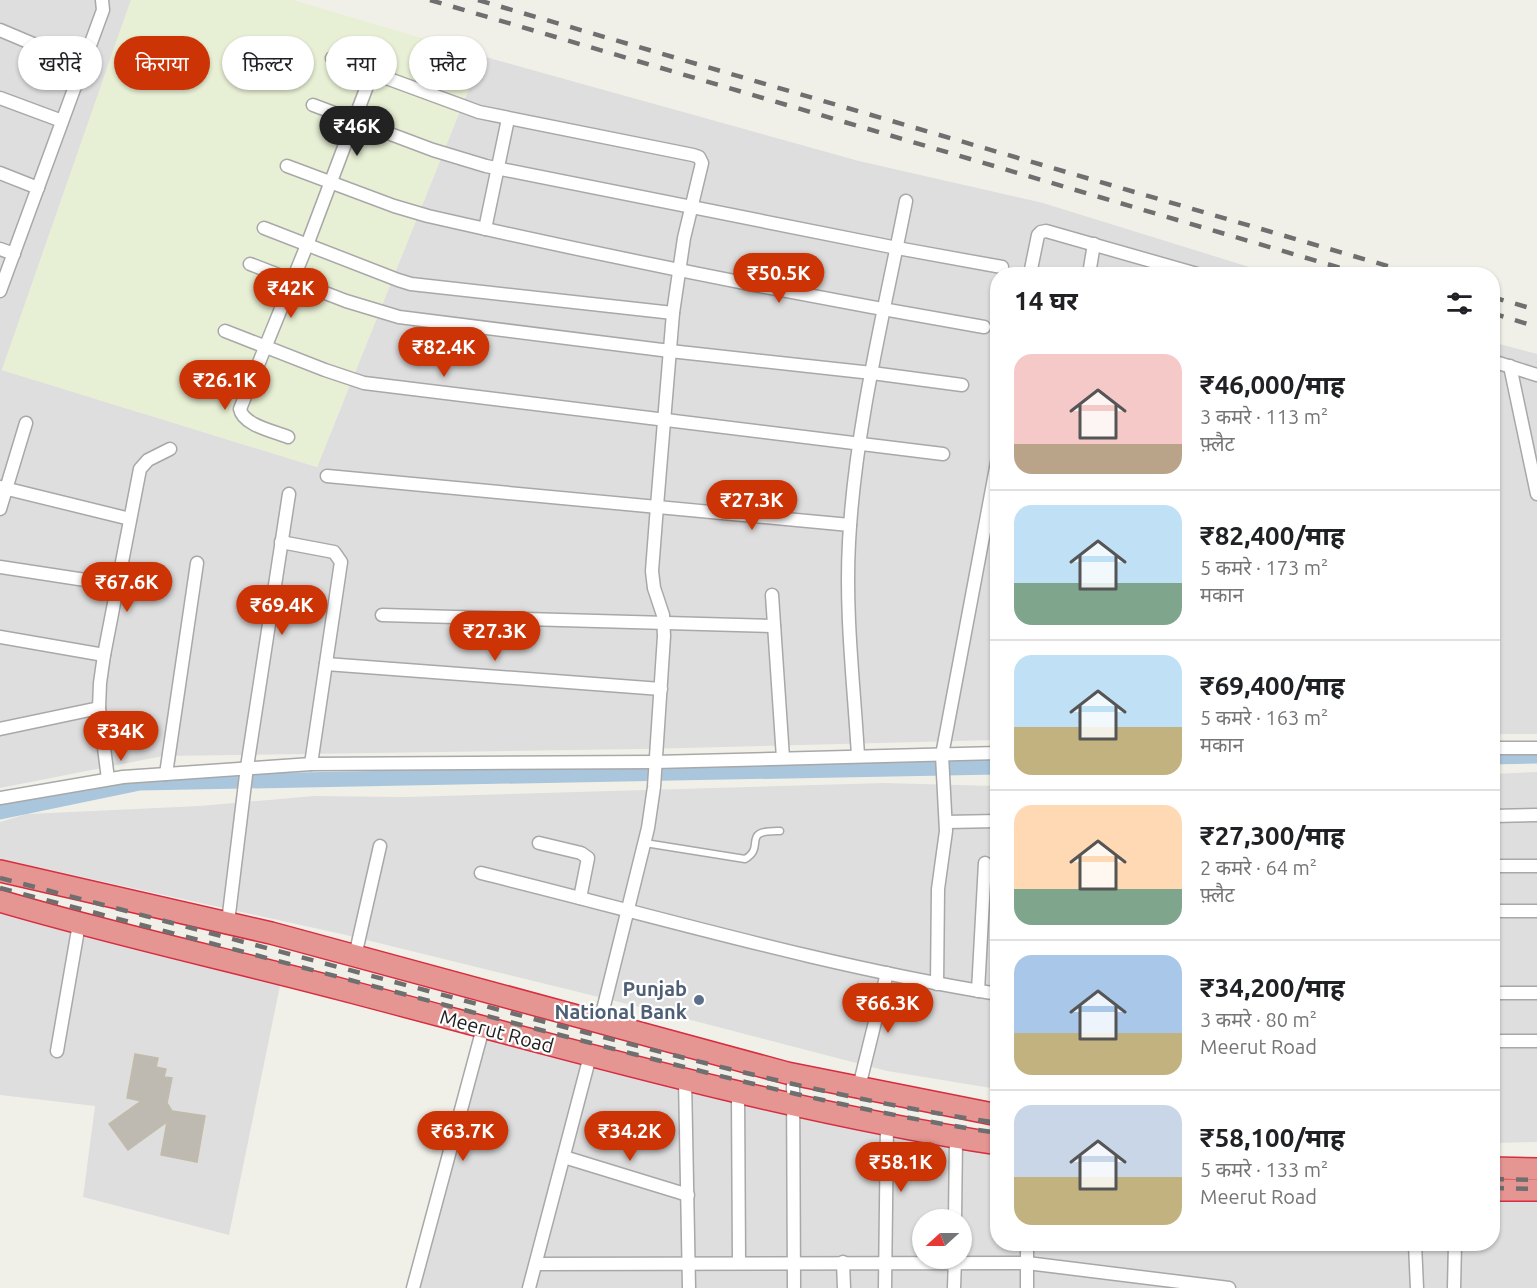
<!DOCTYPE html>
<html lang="hi">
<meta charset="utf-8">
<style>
:root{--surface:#fff;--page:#f6f6f6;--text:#202124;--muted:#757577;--line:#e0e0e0;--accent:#cc3305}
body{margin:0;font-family:Ubuntu,"Noto Sans Devanagari",sans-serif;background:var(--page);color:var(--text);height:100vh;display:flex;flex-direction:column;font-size:22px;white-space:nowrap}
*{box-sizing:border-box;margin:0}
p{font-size:20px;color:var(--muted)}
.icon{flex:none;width:33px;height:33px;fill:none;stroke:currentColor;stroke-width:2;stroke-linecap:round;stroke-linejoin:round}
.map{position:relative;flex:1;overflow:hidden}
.details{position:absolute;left:990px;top:267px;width:510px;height:984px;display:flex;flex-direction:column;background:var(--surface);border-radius:24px;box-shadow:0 2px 4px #0004}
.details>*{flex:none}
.banner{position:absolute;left:18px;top:36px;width:570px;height:54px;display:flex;gap:12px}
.needle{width:39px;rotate:249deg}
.fabs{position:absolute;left:912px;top:1209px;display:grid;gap:12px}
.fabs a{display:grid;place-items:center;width:60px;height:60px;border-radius:50%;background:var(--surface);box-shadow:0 2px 4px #0004;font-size:30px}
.price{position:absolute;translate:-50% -51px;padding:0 14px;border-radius:21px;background:var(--accent);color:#fff;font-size:20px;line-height:39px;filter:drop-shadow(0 2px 3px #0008)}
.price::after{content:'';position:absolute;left:50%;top:36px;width:18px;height:14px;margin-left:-9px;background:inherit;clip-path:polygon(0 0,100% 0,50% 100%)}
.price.selected{background:#222;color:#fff}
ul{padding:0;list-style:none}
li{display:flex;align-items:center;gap:18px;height:150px;padding:0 24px}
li+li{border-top:2px solid var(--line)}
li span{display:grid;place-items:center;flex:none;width:168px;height:120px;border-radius:18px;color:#555}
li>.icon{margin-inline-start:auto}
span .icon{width:72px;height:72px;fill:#fffc;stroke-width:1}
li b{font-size:26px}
h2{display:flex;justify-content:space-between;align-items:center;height:72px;padding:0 24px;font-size:26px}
.pill{padding:0 21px;border-radius:27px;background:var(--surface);box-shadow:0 2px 4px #0004;font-size:21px;line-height:54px}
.pill.selected{background:var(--accent);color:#fff}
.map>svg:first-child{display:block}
.residential{fill:#dfdede;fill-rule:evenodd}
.farmland{fill:#e7efd4}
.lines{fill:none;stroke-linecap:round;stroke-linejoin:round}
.canal{stroke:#aac6dd;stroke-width:15}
.building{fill:#bebab1;stroke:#c2bbaa;stroke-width:1.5}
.lane-casing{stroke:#a8a8a8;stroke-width:9}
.street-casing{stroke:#a8a8a8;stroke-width:15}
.highway-casing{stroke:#d72d40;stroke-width:24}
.lane{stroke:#fff;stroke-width:6}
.street{stroke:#fff;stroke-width:12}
.highway{stroke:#e59692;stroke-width:21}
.rail{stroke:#6f6f6f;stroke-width:4.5;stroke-dasharray:12 12;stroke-linecap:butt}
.service-dot{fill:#5c6f8a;stroke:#fff;stroke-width:2}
.labels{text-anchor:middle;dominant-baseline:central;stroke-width:4.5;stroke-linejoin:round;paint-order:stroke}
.service-label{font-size:20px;font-weight:bold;fill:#4e5e75;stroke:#fff;text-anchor:end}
.street-label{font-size:20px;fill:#212121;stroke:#fff}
</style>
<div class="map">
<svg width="1537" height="1288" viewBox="0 0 1537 1288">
<rect width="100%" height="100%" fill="#f1f0e8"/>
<g class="residential">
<path d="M0,0H131L2,370L317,467L482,56L859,161L1043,203L1272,274H998L997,740L643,749L163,756L0,788Z"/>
<path d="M1492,342L1537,354V734H1493Z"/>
<path d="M1537,772V1142L1493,1143L1492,774Z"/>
<path d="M884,783L997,786V1089L887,1071L660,1012L346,935L0,859V822L27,814L199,806L314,796L405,797Z"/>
<path d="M0,898L282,976L229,1235L83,1197L95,1106L0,1095Z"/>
<path d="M476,1032L997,1148L998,1244H1492L1493,1196L1537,1197V1288H416ZM922,1220H962V1258H922Z"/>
</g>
<path class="farmland" d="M131,0H293L482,56L317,467L2,370Z"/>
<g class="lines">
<g class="canal">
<path d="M1492,757L1537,756"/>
<path d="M0,812L140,783L998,767"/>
</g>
</g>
<path class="building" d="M135,1054L158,1058L156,1067L166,1069L164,1077L172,1078L167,1103L172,1111L205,1116L197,1162L161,1155L167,1122L128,1150L109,1124L141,1101L127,1098Z"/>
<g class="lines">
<g class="lane-casing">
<path id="lane" d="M645,843L745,859C767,847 739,830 780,831"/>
</g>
<g class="street-casing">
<g id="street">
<path d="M0,30L83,65"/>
<path d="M332,58L479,112L693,155L699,157L702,163L684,238L673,313L657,506L652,571L654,588L663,615L664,636L654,787L648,828L600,1022"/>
<path d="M0,98L62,121"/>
<path d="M313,105L433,150L486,166L897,248L1002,267"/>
<path d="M287,166L394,206L428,216C612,258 798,295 984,327"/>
<path d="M0,173L38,188"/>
<path d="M264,228L398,280L411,284L673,313"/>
<path d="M485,229L508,119"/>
<path d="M0,249L14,254"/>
<path d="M250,264L346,301L399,317L670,351L872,373L962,385"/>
<path d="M1030,274L1038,235L1041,232L1046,231L1197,274"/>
<path d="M1089,274L1094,244"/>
<path d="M0,291L103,10L102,0"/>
<path d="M225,331L325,370L364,383L943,454"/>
<path d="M1492,361L1537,375"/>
<path d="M1510,366L1537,494"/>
<path d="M288,437C273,431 243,425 240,409L307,245L372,73"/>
<path d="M327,476L850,525"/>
<path d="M0,487L130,519"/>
<path d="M0,509L26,423"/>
<path d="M281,542L334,552L341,562L311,764"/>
<path d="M0,567L118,585"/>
<path d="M772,595L783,758"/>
<path d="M382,615L774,626"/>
<path d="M0,637L104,655"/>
<path d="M326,664L661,689"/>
<path d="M0,729L99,708"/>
<path d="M1492,748H1537"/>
<path d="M858,756C854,685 845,614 849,542C855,428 884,313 906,201"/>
<path d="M166,774L197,563"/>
<path d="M108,779L99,708L100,683L104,655L140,469L148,460L170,449"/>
<path d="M0,798L123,777L311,764L655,762L998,753"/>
<path d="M1492,816L1537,815"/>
<path d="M946,822L998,821"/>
<path d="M539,843L581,853L588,858L580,898"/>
<path d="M1492,866H1537"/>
<path d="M481,873C652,915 823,966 998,994"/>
<path d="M1492,911H1537"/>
<path d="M228,922L247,767L289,494"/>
<path d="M355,956L380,846"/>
<path d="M937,984L938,889L946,831L942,755L998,457"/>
<path d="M978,991L985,863"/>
<path d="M1492,993H1537"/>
<path d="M1492,1041H1537"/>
<path d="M57,1051L79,924"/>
<path d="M793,1074L794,1288"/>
<path d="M685,1079L689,1288"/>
<path d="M859,1087L887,973"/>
<path d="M738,1093L739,1263"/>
<path d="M564,1157L688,1195"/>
<path d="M955,1220L956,1137"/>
<path d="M1415,1244L1417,1288"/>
<path d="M843,1262L844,1288"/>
<path d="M536,1264L1027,1263L1229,1288"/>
<path d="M413,1288L483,1028"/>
<path d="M529,1288L590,1056"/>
<path d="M885,1288L887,1123"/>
<path d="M954,1288L955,1258"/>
<path d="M1027,1288V1244"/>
<path d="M1454,1288L1455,1244"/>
</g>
</g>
<g class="highway-casing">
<g id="highway">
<path d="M0,871L271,933L787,1073L998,1115"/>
<path d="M0,901C112,934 226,959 340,989C558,1046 774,1109 998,1144"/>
<path d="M1492,1168L1537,1169"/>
<path d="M1492,1190H1537"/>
</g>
</g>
<use href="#lane" class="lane"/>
<use href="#street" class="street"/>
<use href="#highway" class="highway"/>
<g class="rail">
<path d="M430,0L1361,274"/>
<path d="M478,0L1415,274"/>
<path d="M1492,297L1537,310"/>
<path d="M1492,313L1537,327"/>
<path d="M0,878C178,924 356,972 534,1019C687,1059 841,1100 998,1123"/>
<path d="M0,888C177,934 353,981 529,1027C684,1067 839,1109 998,1133"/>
<path d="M1492,1179L1537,1180"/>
<path d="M1492,1188L1537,1189"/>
</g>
</g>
<circle class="service-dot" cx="699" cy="1000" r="6"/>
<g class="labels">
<g class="service-label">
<text x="687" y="988">Punjab<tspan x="687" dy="23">National Bank</tspan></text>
</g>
<g class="street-label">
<text transform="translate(497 1031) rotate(15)">Meerut Road</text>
</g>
</g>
</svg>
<div class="fabs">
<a><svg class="needle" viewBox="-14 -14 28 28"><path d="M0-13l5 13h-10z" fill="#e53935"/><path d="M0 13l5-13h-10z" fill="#757577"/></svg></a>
</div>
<b class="price selected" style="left:357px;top:157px">₹46K</b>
<b class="price" style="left:779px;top:304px">₹50.5K</b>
<b class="price" style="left:291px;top:319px">₹42K</b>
<b class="price" style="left:444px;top:378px">₹82.4K</b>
<b class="price" style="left:225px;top:411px">₹26.1K</b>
<b class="price" style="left:752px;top:531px">₹27.3K</b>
<b class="price" style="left:127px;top:613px">₹67.6K</b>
<b class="price" style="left:282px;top:636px">₹69.4K</b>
<b class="price" style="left:495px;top:662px">₹27.3K</b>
<b class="price" style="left:121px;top:762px">₹34K</b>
<b class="price" style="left:888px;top:1034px">₹66.3K</b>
<b class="price" style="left:463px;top:1162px">₹63.7K</b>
<b class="price" style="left:630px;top:1162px">₹34.2K</b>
<b class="price" style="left:901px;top:1193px">₹58.1K</b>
<div class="banner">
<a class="pill">खरीदें</a>
<a class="pill selected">किराया</a>
<a class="pill">फ़िल्टर</a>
<a class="pill">नया</a>
<a class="pill">फ़्लैट</a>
</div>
<section class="details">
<h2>14 घर<svg class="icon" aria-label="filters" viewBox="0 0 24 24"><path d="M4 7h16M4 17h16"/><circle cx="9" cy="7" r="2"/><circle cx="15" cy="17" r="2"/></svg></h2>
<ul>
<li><span style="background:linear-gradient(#f6c9c9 75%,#b9a48a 0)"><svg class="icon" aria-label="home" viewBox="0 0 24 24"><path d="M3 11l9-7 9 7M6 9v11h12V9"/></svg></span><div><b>₹46,000/माह</b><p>3 कमरे · 113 m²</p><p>फ़्लैट</p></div></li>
<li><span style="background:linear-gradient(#bfe0f5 65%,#7fa58c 0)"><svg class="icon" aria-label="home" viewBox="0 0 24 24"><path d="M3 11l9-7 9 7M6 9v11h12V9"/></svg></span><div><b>₹82,400/माह</b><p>5 कमरे · 173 m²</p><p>मकान</p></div></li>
<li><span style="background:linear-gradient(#bfe0f5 60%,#c2b280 0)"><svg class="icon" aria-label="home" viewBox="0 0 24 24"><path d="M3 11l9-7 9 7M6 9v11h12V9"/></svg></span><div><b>₹69,400/माह</b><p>5 कमरे · 163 m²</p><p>मकान</p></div></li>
<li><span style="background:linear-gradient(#ffd9b3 70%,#7fa58c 0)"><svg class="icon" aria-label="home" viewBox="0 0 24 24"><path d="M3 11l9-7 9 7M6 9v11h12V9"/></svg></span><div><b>₹27,300/माह</b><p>2 कमरे · 64 m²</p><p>फ़्लैट</p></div></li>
<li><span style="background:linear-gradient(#a9c7e8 65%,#c2b280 0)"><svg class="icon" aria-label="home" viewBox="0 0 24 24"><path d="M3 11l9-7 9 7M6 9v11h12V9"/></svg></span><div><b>₹34,200/माह</b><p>3 कमरे · 80 m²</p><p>Meerut Road</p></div></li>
<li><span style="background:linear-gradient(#c9d6e8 60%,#c2b280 0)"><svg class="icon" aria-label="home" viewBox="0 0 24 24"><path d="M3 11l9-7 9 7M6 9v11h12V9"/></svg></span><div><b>₹58,100/माह</b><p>5 कमरे · 133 m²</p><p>Meerut Road</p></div></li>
</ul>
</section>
</div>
